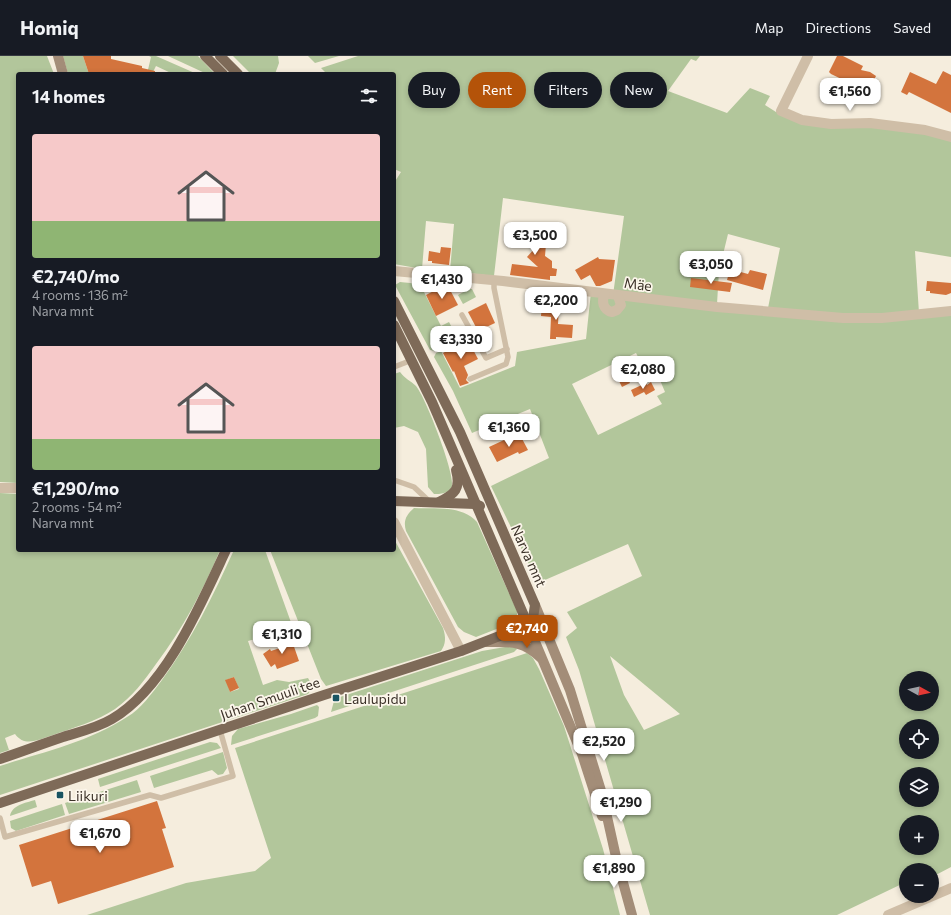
<!DOCTYPE html>
<meta charset="utf-8">
<style>
:root{--surface:#171b24;--page:#20242c;--text:#f1f3f6;--muted:#9ea1a6;--line:#363941;--accent:#b45309}
body{margin:0;font-family:Commissioner,sans-serif;background:var(--page);color:var(--text);height:100vh;display:flex;flex-direction:column;font-size:15px;white-space:nowrap}
*{box-sizing:border-box;margin:0}
p{font-size:13px;color:var(--muted)}
.icon{flex:none;width:22px;height:22px;fill:none;stroke:currentColor;stroke-width:2;stroke-linecap:round;stroke-linejoin:round}
.map{position:relative;flex:1;overflow:hidden}
.details{position:absolute;left:16px;top:16px;width:380px;height:480px;display:flex;flex-direction:column;background:var(--surface);border-radius:4px;box-shadow:0 2px 6px #0003}
.details>*{flex:none}
.hud{position:absolute;left:408px;top:16px;width:380px;height:36px;display:flex;gap:8px}
.needle{width:26px;rotate:98deg}
.controls{position:absolute;left:899px;top:615px;display:grid;gap:8px}
.controls a{display:grid;place-items:center;width:40px;height:40px;border-radius:50%;background:var(--surface);box-shadow:0 2px 6px #0003;font-size:20px}
.price{position:absolute;translate:-50% -34px;padding:0 9px;border-radius:8px;background:#fff;color:#222;font-size:13px;line-height:26px;filter:drop-shadow(0 1px 2px #0008)}
.price::after{content:'';position:absolute;left:50%;top:24px;width:12px;height:9px;margin-left:-6px;background:inherit;clip-path:polygon(0 0,100% 0,50% 100%)}
.price.active{background:var(--accent);color:#fff}
ul{padding:0;list-style:none}
li{display:grid;align-content:center;gap:8px;height:212px;padding:0 16px}
li span{display:grid;place-items:center;height:124px;border-radius:4px;color:#555}
li>.icon{margin-inline-start:auto}
span .icon{width:72px;height:72px;fill:#fffc;stroke-width:1}
li b{font-size:17px}
h2{display:flex;justify-content:space-between;align-items:center;height:48px;padding:0 16px;font-size:17px}
.pill{padding:0 14px;border-radius:18px;background:var(--surface);box-shadow:0 2px 6px #0003;font-size:14px;line-height:36px}
.pill.active{background:var(--accent);color:#fff}
header{display:flex;align-items:center;gap:24px;box-sizing:border-box;height:56px;padding:0 20px;background:var(--surface);border-bottom:1px solid var(--line)}
header strong{font-size:19px}
nav{display:flex;gap:22px;margin-inline-start:auto;font-size:14px}
.map>svg:first-child{display:block}
.green{fill:#b2c69b;fill-rule:evenodd}
.building{fill:#d3743d}
.lines{fill:none;stroke-linecap:round;stroke-linejoin:round}
.lane{stroke:#cfbea7;stroke-width:5.5}
.street{stroke:#cfbea7;stroke-width:10}
.secondary{stroke:#a38d78;stroke-width:10}
.primary{stroke:#7e6a58;stroke-width:10}
.poi-dot{fill:#195462;stroke:#fcf6eb;stroke-width:1.5}
.labels{text-anchor:middle;dominant-baseline:central;stroke-width:3.5;stroke-linejoin:round;paint-order:stroke}
.street-label{font-size:14px;fill:#3b3128;stroke:#fcf6eb}
.poi-label{font-size:14px;fill:#3b3128;stroke:#fcf6eb;text-anchor:start}
</style>
<header>
<strong>Homiq</strong>
<nav><a>Map</a><a>Directions</a><a>Saved</a></nav>
</header>
<div class="map">
<svg width="951" height="859" viewBox="0 0 951 859">
<rect width="100%" height="100%" fill="#f5eddd"/>
<g class="green">
<path d="M0,0H47L54,18H18V427L0,426Z"/>
<path d="M63,0H83L89,18H68Z"/>
<path d="M149,0H156L197,18H173L156,10L152,18H147L151,1Z"/>
<path d="M168,0H198L215,18H207Z"/>
<path d="M233,0H278L279,7L275,18H251Z"/>
<path d="M308,0H339L315,7Z"/>
<path d="M358,0H700L696,5L691,3L668,35L727,57L750,32L770,40L765,49L776,56L781,55L802,64L870,67L951,82V201L915,195L919,257L951,255V811L932,821V814H906V826L837,859H650L579,614L566,581L577,572L567,556L642,520L628,488L538,527L491,430L549,402L530,353L472,377L453,335L434,301L436,297L441,295L460,332L515,310L517,296L586,283L591,236L613,239L624,160L503,142L494,220L450,215L454,168L426,165L422,213L394,208V127L401,116L394,113V18H327L321,12ZM728,178L780,192L768,252L717,248L719,215ZM636,297L648,320L657,317L665,336L657,340L662,348L598,379L572,328ZM610,600L680,658L644,674L624,639ZM906,622H932V648H906ZM906,670H932V696H906ZM906,718H932V744H906ZM906,766H932V792H906Z"/>
<path d="M400,226L420,228L441,270L449,266L458,283L435,295L430,294L395,229Z"/>
<path d="M469,233H472L476,241L463,248L458,239Z"/>
<path d="M400,316C404,322 411,325 416,330C425,340 455,417 452,430C449,438 440,438 434,438L428,431L426,393L418,376L404,370L394,372V318Z"/>
<path d="M0,437L18,438V494H220C203,535 183,572 156,608C144,625 132,641 115,653C97,665 73,672 53,679C40,683 25,692 15,678L5,682L9,694L0,697Z"/>
<path d="M414,452C435,453 462,449 477,466L517,555V565L476,581L464,576L458,571L406,475C403,465 406,459 414,452Z"/>
<path d="M394,483L443,572C446,581 446,588 441,595L326,630L321,623L270,494H394Z"/>
<path d="M234,494H265L293,572L248,585L263,629L277,624L289,626L308,622L313,631L308,638L0,739V710C43,696 89,686 127,661C141,653 152,637 162,624C192,583 213,540 234,494ZM234,621L239,633L230,636L226,624Z"/>
<path d="M505,591H516L517,593L514,596L331,656L334,645L340,641L482,595Z"/>
<path d="M527,597L533,602L539,613L564,670L603,793L620,859H87L186,827L255,815L271,802L235,692Z"/>
<path d="M317,649L319,651L318,660L315,662L231,689L232,680L238,673L291,658Z"/>
<path d="M210,686L217,687L221,692L100,731L98,723Z"/>
<path d="M223,696L227,712L223,718L218,719L212,714L154,732L150,720Z"/>
<path d="M137,724L141,736L69,758L65,747Z"/>
<path d="M35,744L37,751L10,760C12,749 25,747 35,744Z"/>
<path d="M62,748L65,759L16,775L11,772L10,765Z"/>
</g>
<g class="building">
<path d="M83,0H111V3L142,10V12L155,15V18H89Z"/>
<path d="M837,0H843L863,10L861,14L870,16L876,20L872,28L870,27L862,44L852,39L856,30L831,18L829,16Z"/>
<path d="M943,15L951,19V57L909,36L907,39L901,36L910,16L936,28Z"/>
<path d="M526,171L540,172V175L547,176L545,200L552,205V212L557,213L556,220H550V224L510,219L512,208L538,211L527,201L535,192L519,189L520,173H526Z"/>
<path d="M441,191L451,192L449,209L432,207V205H428L429,195L440,197Z"/>
<path d="M598,201L599,203L615,204L612,225L600,230H596L590,219L581,224L575,214Z"/>
<path d="M750,214L767,218L763,234L727,224L729,217L736,219L737,215L748,218Z"/>
<path d="M691,222L732,227L730,236L690,231Z"/>
<path d="M927,225L951,227V237L946,239L930,237V235H926Z"/>
<path d="M447,228L458,249L436,260L426,239Z"/>
<path d="M545,244L555,245V248L559,249L558,268L573,269L572,282L556,281V283H550L551,261L541,260L542,247H545Z"/>
<path d="M486,247L495,267L478,275L468,256Z"/>
<path d="M468,284L478,303L464,310L468,319L466,324L469,327L460,330L454,315L453,316L443,297Z"/>
<path d="M625,312L630,320L627,321L630,327L622,331L615,317Z"/>
<path d="M651,326L655,334L646,339L644,336L634,341L631,334L646,327L647,329Z"/>
<path d="M519,377L528,394L519,398L518,396L497,406L489,391Z"/>
<path d="M291,582L299,605L277,613L275,608L271,611L263,598L270,593L271,595L283,591L282,585Z"/>
<path d="M234,621L239,632L230,636L225,624Z"/>
<path d="M157,745L166,772L162,773L174,811L58,848L51,825L32,831L19,789Z"/>
</g>
<g class="lines">
<g class="lane">
<path d="M462,259L486,302L507,293"/>
<path d="M394,311L412,304"/>
<path d="M470,323L506,308L508,301L494,232V224"/>
<path d="M394,424L414,431L430,446"/>
<path d="M0,762L5,781L150,739L161,742L233,720L220,674"/>
</g>
<g class="street">
<path d="M808,0L781,55L802,64L831,68L870,67L925,74L951,81"/>
<path d="M394,215L503,225L717,251L843,262H882L951,255"/>
<path d="M605,238C601,245 603,254 612,256L617,254L621,249L618,240"/>
<path d="M0,432H18"/>
<path d="M394,466L461,595"/>
<path d="M888,859L951,832"/>
</g>
<g class="secondary">
<path d="M58,0L63,18"/>
<path d="M535,549L570,634L602,738L616,801L632,859"/>
<path d="M528,569L582,698L602,760"/>
<path d="M486,586C510,586 523,584 541,602"/>
</g>
<g class="primary">
<path d="M205,0L223,18"/>
<path d="M220,0L238,18"/>
<path d="M394,269L432,346L528,569"/>
<path d="M394,445L475,448L480,450"/>
<path d="M439,446C455,438 461,433 456,414"/>
<path d="M0,703C21,696 42,688 63,681C79,676 97,672 112,663C166,631 200,550 226,494"/>
<path d="M0,747L324,639L461,595L528,569L533,562L535,549L460,376L394,245"/>
</g>
</g>
<g class="poi-dot">
<rect x="332" y="638" width="8" height="8" rx="2"/>
<rect x="56" y="735" width="8" height="8" rx="2"/>
</g>
<g class="labels">
<g class="street-label">
<text transform="translate(638 228) rotate(7)">Mäe</text>
<text transform="translate(529 500) rotate(66)">Narva mnt</text>
<text transform="translate(270 642) rotate(-19)">Juhan Smuuli tee</text>
</g>
<g class="poi-label">
<text x="344" y="642">Laulupidu</text>
<text x="68" y="739">Liikuri</text>
</g>
</g>
</svg>
<div class="controls">
<a><svg class="needle" viewBox="-14 -14 28 28"><path d="M0-13l5 13h-10z" fill="#e53935"/><path d="M0 13l5-13h-10z" fill="#9ea1a6"/></svg></a>
<a><svg class="icon" aria-label="locate" viewBox="0 0 24 24"><circle cx="12" cy="12" r="6"/><path d="M12 2v4M12 18v4M2 12h4M18 12h4"/></svg></a>
<a><svg class="icon" aria-label="layers" viewBox="0 0 24 24"><path d="M12 4l9 5-9 5-9-5zM3 14l9 5 9-5"/></svg></a>
<a>+</a>
<a>−</a>
</div>
<b class="price" style="left:850px;top:56px">€1,560</b>
<b class="price" style="left:535px;top:200px">€3,500</b>
<b class="price" style="left:711px;top:229px">€3,050</b>
<b class="price" style="left:442px;top:244px">€1,430</b>
<b class="price" style="left:556px;top:265px">€2,200</b>
<b class="price" style="left:461px;top:304px">€3,330</b>
<b class="price" style="left:643px;top:334px">€2,080</b>
<b class="price" style="left:509px;top:392px">€1,360</b>
<b class="price active" style="left:527px;top:593px">€2,740</b>
<b class="price" style="left:282px;top:599px">€1,310</b>
<b class="price" style="left:604px;top:706px">€2,520</b>
<b class="price" style="left:621px;top:767px">€1,290</b>
<b class="price" style="left:100px;top:798px">€1,670</b>
<b class="price" style="left:614px;top:833px">€1,890</b>
<div class="hud">
<a class="pill">Buy</a>
<a class="pill active">Rent</a>
<a class="pill">Filters</a>
<a class="pill">New</a>
</div>
<section class="details">
<h2>14 homes<svg class="icon" aria-label="filters" viewBox="0 0 24 24"><path d="M4 7h16M4 17h16"/><circle cx="9" cy="7" r="2"/><circle cx="15" cy="17" r="2"/></svg></h2>
<ul>
<li><span style="background:linear-gradient(#f6c9c9 70%,#8fb573 0)"><svg class="icon" aria-label="home" viewBox="0 0 24 24"><path d="M3 11l9-7 9 7M6 9v11h12V9"/></svg></span><div><b>€2,740/mo</b><p>4 rooms · 136 m²</p><p>Narva mnt</p></div></li>
<li><span style="background:linear-gradient(#f6c9c9 75%,#8fb573 0)"><svg class="icon" aria-label="home" viewBox="0 0 24 24"><path d="M3 11l9-7 9 7M6 9v11h12V9"/></svg></span><div><b>€1,290/mo</b><p>2 rooms · 54 m²</p><p>Narva mnt</p></div></li>
</ul>
</section>
</div>
